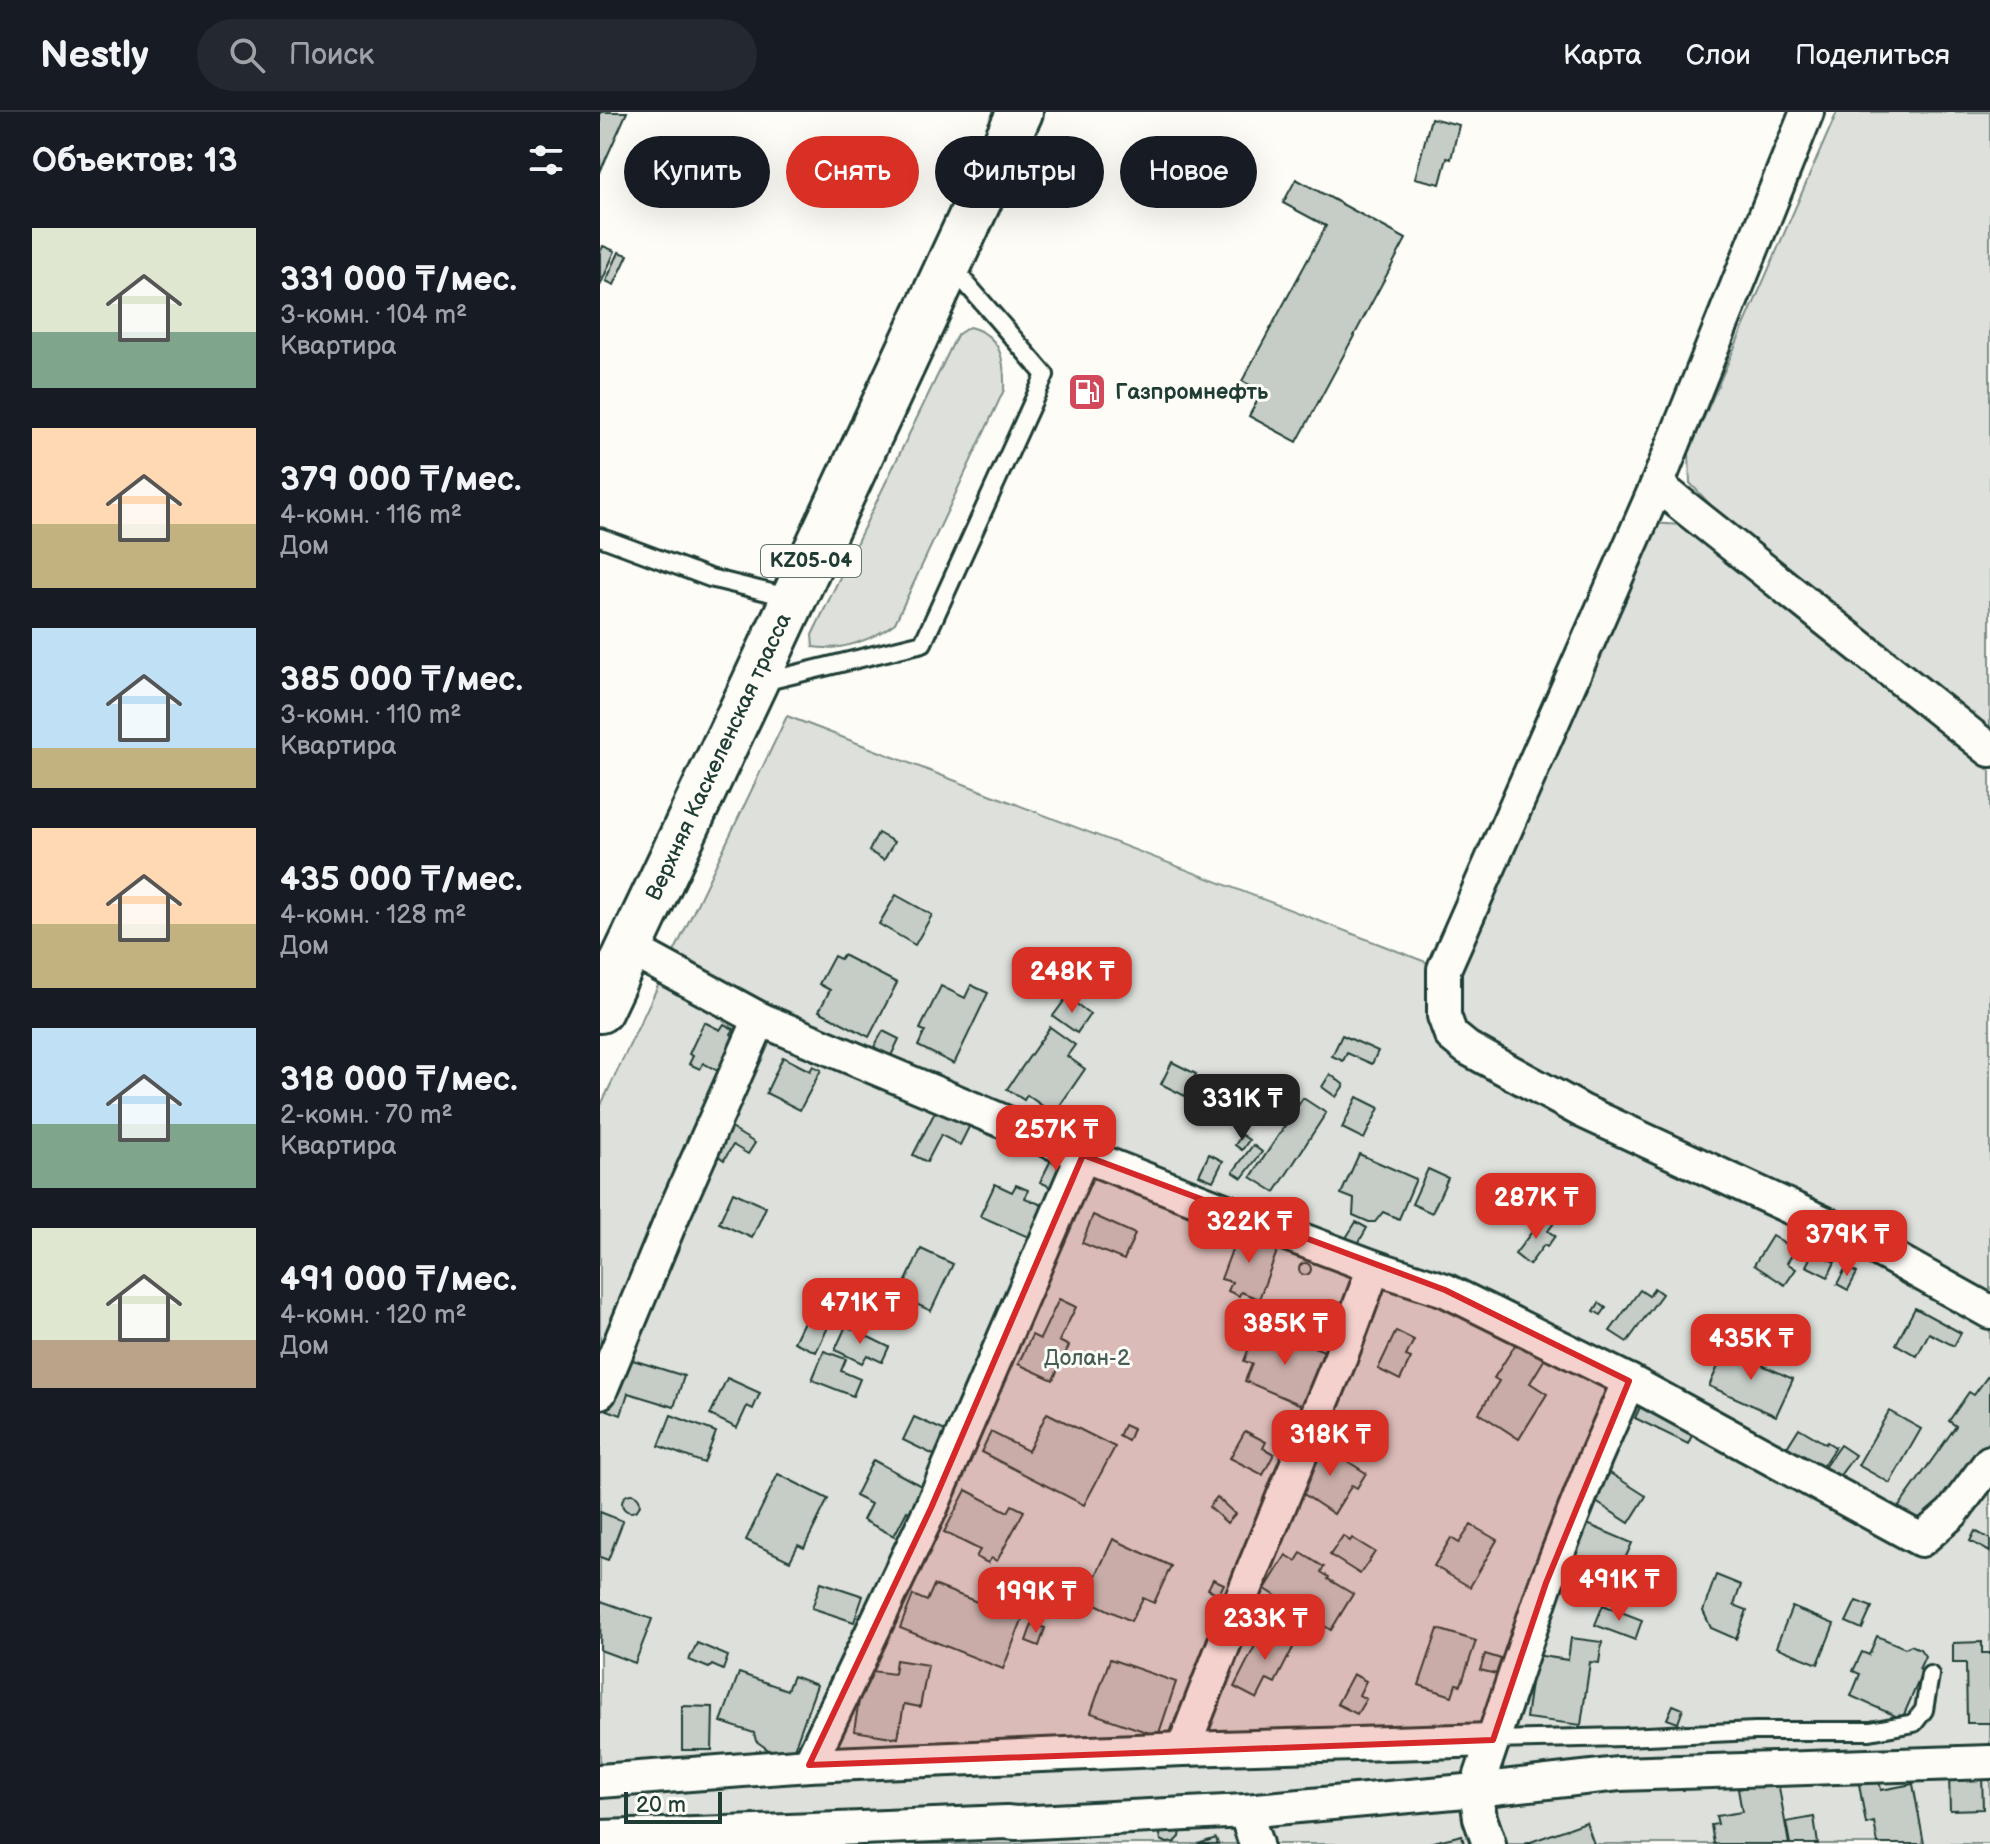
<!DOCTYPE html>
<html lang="ru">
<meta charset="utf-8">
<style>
:root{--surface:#171b24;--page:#242831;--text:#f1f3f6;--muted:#9ea1a6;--line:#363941;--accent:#d93025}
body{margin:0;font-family:"Balsamiq Sans",sans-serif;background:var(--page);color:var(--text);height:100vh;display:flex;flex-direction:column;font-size:30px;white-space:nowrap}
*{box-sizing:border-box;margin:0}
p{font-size:26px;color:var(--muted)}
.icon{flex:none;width:44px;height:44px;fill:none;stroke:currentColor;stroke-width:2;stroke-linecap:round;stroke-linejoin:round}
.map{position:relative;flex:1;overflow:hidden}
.drawer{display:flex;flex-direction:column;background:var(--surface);width:600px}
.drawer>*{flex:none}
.guide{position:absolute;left:24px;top:24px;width:760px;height:72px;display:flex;gap:16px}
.scale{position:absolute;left:24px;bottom:20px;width:98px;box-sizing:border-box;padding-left:8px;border:4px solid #1f3d34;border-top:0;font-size:22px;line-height:28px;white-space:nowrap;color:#1f3d34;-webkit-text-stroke:6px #fdfcf7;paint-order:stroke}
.price{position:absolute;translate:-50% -68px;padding:0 18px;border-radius:16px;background:var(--accent);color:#fff;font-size:26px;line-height:52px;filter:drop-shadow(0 2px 4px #0008)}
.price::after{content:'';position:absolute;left:50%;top:48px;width:24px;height:18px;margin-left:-12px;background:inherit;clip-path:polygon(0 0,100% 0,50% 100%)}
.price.current{background:#222;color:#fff}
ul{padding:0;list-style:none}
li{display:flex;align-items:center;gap:24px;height:200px;padding:0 32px}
li span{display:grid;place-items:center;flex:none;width:224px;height:160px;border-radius:0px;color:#555}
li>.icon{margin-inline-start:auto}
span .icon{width:96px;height:96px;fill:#fffc;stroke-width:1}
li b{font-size:34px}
h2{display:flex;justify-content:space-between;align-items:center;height:96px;padding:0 32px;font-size:34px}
.tag{padding:0 28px;border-radius:36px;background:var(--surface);box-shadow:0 8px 32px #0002;font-size:28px;line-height:72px}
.tag.current{background:var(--accent);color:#fff}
header{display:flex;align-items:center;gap:48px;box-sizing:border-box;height:112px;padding:0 40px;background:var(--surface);border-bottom:2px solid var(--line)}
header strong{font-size:38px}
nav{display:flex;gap:44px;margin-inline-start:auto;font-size:28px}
.search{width:560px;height:72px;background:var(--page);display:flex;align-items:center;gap:20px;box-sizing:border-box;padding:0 28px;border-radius:44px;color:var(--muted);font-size:30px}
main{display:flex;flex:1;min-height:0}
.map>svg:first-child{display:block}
.green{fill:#dde0db;stroke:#7e8e88;stroke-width:2}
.building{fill:#c6cdc7;stroke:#1f3d34;stroke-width:2}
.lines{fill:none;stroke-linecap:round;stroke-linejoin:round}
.service-casing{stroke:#1f3d34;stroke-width:22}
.minor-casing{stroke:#1f3d34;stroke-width:38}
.primary-casing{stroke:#1f3d34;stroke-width:50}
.service{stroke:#fdfcf7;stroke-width:16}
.minor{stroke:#fdfcf7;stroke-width:32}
.primary{stroke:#fdfcf7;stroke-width:44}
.marked{fill:#d62828;fill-opacity:0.2;stroke:#d62828;stroke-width:6;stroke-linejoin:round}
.labels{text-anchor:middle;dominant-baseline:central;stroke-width:6;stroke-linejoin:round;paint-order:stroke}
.shield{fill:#fdfcf7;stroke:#62766e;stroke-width:2}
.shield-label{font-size:20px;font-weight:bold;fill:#1f3d34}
.poi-label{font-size:22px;font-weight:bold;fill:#1f3d34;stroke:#fdfcf7;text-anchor:start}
.street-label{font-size:22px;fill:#1f3d34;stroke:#fdfcf7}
.park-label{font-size:22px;fill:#455e55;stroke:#fdfcf7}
</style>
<header>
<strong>Nestly</strong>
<div class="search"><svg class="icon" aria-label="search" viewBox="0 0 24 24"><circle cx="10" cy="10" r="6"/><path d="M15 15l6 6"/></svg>Поиск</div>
<nav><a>Карта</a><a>Слои</a><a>Поделиться</a></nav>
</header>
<main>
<section class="drawer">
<h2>Объектов: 13<svg class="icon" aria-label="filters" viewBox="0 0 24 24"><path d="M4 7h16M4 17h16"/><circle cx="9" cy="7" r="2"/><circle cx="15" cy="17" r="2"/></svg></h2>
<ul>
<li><span style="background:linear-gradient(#dfe7d0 65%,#7fa58c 0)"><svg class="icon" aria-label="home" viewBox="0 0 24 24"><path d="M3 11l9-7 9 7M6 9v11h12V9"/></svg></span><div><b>331 000 ₸/мес.</b><p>3-комн. · 104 m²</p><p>Квартира</p></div></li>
<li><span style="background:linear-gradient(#ffd9b3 60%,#c2b280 0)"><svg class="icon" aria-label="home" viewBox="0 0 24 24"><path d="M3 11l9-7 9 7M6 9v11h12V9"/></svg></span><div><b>379 000 ₸/мес.</b><p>4-комн. · 116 m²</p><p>Дом</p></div></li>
<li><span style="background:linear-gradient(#bfe0f5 75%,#c2b280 0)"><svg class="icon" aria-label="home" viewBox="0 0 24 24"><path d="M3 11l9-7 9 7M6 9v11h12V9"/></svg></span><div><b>385 000 ₸/мес.</b><p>3-комн. · 110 m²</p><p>Квартира</p></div></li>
<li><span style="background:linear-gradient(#ffd9b3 60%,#c2b280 0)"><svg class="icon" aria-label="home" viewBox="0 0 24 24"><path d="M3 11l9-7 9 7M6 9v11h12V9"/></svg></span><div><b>435 000 ₸/мес.</b><p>4-комн. · 128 m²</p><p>Дом</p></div></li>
<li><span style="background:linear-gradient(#bfe0f5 60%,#7fa58c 0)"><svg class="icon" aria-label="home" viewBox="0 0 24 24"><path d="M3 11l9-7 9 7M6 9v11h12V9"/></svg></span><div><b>318 000 ₸/мес.</b><p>2-комн. · 70 m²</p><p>Квартира</p></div></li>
<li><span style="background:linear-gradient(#dfe7d0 70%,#b9a48a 0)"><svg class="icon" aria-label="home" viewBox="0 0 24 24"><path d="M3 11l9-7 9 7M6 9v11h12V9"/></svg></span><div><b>491 000 ₸/мес.</b><p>4-комн. · 120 m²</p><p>Дом</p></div></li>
</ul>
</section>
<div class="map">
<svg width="1390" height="1732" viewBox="0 0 1390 1732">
<rect width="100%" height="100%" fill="#fdfcf7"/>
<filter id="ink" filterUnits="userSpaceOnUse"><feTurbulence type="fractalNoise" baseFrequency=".0125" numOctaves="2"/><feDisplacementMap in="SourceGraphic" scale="16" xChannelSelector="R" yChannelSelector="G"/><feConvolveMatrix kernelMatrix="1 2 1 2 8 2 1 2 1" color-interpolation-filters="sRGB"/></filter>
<g filter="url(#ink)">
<g class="green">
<path d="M1237,0H1390V620L1134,418L1090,371L1089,340Z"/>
<path d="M369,215C401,223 405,247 404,278L295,511C274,527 241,540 213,535L212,523L357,223Z"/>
<path d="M1049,411L1083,413L1390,659V1192L959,974L862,922L855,862Z"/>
<path d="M187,604L844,857L851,923L1390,1200V1732H0V995Z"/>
</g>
<g class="building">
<path d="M0,0H27L0,60Z"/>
<path d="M831,6L859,13L851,47L847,46L840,72L815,66Z"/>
<path d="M696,67L806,127L697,330L649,304L662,280L642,269L726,114L683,91Z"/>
<path d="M3,134L15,139L0,174V141Z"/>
<path d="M19,140L28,143L14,173L6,169Z"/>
<path d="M278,721L294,730L284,748L269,739Z"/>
<path d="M296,783L332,803L315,833L279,812Z"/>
<path d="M243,843L297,871L269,925L219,899L230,878L219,872L234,844L240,847Z"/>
<path d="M371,873L388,881L354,952L318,934L325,919L320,917L341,874L365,886Z"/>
<path d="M467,885L490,902L477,921L453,904Z"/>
<path d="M104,910L120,918L124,912L134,917L131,922L135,925L118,959L103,951L100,957L89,952L93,944L89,942Z"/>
<path d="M450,915L475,933L467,944L485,957L454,1002L427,983L424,988L407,977Z"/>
<path d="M283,919L299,927L291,944L274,935Z"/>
<path d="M742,923L778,939L772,952L747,941L743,949L732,944Z"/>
<path d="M183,945L210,959L213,954L221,958L200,998L166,981Z"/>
<path d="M572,950L596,962L585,984L561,972Z"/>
<path d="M730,962L744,973L736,985L722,975Z"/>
<path d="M757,985L779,996L764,1027L742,1016Z"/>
<path d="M703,986L726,1001L675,1080L651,1065Z"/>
<path d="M338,994L371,1011L360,1033L341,1023L327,1050L313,1043Z"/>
<path d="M129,1015L155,1031L148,1042L133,1033L124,1048L117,1043L125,1030L122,1028Z"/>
<path d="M642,1023L649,1028L642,1038L635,1033Z"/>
<path d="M653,1033L662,1040L642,1066L633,1060Z"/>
<path d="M454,1042L472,1052L459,1079L440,1070Z"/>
<path d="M609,1042L623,1049L613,1069L599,1063Z"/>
<path d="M759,1042L816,1067L799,1107L783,1100L775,1110H769L753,1103L754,1087L741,1082Z"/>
<path d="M828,1057L848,1066L832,1101L812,1092Z"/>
<path d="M395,1072L412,1080L416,1073L428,1078L425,1086L447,1095L433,1127L380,1104Z"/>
<path d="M133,1080L166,1095L152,1126L119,1111Z"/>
<path d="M493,1103L535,1122L524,1148L482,1131Z"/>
<path d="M944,1104L954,1111L948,1119L955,1124L947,1135L944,1133L929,1153L915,1142Z"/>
<path d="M756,1110L767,1116L756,1135L744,1129Z"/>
<path d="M639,1119L679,1134L659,1187L641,1180L639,1184L628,1179L632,1170L621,1167Z"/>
<path d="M1172,1124L1195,1138L1187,1151L1196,1157L1185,1173L1154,1153Z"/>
<path d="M321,1137L353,1152L331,1199L299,1184Z"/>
<path d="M1213,1140L1235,1150L1228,1165L1206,1154Z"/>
<circle cx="705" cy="1157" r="6"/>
<path d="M1246,1155L1257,1161L1248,1178L1237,1172Z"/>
<path d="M1054,1176L1062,1182L1027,1230L1010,1219L1040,1178L1049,1184Z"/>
<path d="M271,1177L284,1185L275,1201L262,1193Z"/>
<path d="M215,1187L237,1197L216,1240L194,1230Z"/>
<path d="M459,1187L476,1195L459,1229L469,1234L453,1268L418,1252L432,1223L440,1227Z"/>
<path d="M999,1191L1006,1196L1001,1203L994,1199Z"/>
<path d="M1315,1196L1361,1221L1354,1234L1329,1221L1317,1244L1296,1232Z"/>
<path d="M246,1214L289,1235L282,1250L267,1243L262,1251L235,1238Z"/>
<path d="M668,1216L729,1241L706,1295L645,1269L652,1252L644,1249L651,1231L660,1234Z"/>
<path d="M796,1219L814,1228L806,1244L811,1246L800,1268L778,1257Z"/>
<path d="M917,1230L946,1245L930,1271L947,1282L919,1327L879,1301L899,1269L894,1266Z"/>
<path d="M1126,1237L1193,1267L1176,1304L1109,1274Z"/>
<path d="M224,1239L246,1247L241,1259L260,1267L253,1284L212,1268Z"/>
<path d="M23,1245L84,1264L74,1295L28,1281L21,1303L7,1298Z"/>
<path d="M1390,1261V1329L1349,1388L1334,1395L1321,1412L1298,1396L1356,1314L1349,1309L1369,1280L1374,1283Z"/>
<path d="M127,1266L160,1281L153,1297L147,1294L137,1316L110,1303Z"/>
<path d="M1041,1293L1094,1319L1088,1332L1035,1306Z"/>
<path d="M1289,1299L1321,1317L1290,1371L1258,1353Z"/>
<path d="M447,1301L515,1335L484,1393L381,1340L391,1320L428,1339Z"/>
<path d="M71,1303L116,1320L104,1351L59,1334Z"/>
<path d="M314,1305L352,1322L340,1346L303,1328Z"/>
<path d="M524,1313L533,1317L528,1329L519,1324Z"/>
<path d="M1199,1316L1226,1332L1227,1330L1235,1335L1222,1355L1212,1358L1184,1340Z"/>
<path d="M645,1319L666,1330L663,1336L674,1342L663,1363L630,1346Z"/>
<path d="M719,1331L766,1361L757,1376L752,1373L734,1402L699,1379L710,1363L702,1358Z"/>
<path d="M1240,1333L1255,1343L1235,1370L1221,1360Z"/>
<path d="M273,1348L325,1376L312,1402L307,1399L294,1424L263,1408L271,1392L255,1384Z"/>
<path d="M1010,1361L1046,1384L1029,1411L993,1388Z"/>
<path d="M178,1362L228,1387L204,1436L198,1433L190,1449L146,1428Z"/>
<path d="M366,1378L408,1400L412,1393L424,1399L397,1449L391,1446L388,1451L376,1445L380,1438L344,1420Z"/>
<circle cx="31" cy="1391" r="9"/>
<path d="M617,1385L635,1402L627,1411L609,1395Z"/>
<path d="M0,1400L23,1409L8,1448L0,1445Z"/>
<path d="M980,1409L1032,1431L1014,1472L962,1450Z"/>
<path d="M871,1413L897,1428L870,1475L834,1454L851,1426L859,1431Z"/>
<path d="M1375,1419L1390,1427V1440L1370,1429Z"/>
<path d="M743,1424L750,1429L752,1426L775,1440L760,1462L730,1443Z"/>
<path d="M513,1427L571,1454L554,1491L543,1486L531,1509L485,1487Z"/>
<path d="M701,1441L724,1455L721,1460L729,1465L728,1467L753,1482L731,1518L665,1477L686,1443L696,1449Z"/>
<circle cx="1028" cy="1461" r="7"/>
<path d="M1116,1463L1141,1473L1134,1493L1147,1498L1136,1527L1111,1516L1103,1499Z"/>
<path d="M613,1467L624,1472L619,1482L608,1477Z"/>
<path d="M221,1470L263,1484L254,1510L212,1496Z"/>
<path d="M334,1473L395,1497L399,1489L425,1500L403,1557L300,1516L313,1483L327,1489Z"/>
<path d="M1,1489L52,1507L35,1551L0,1538Z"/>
<path d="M1256,1489L1272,1495L1262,1517L1246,1510Z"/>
<path d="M1003,1493L1042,1508L1035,1528L995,1513Z"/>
<path d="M1192,1495L1234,1512L1218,1552L1176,1535Z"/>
<path d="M432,1512L445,1516L439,1534L426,1529Z"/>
<path d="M665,1514L696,1530L675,1571L667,1567L657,1587L634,1575Z"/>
<path d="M838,1517L876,1529L861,1573L856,1572L852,1584L819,1573Z"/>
<path d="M1277,1524L1305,1536L1311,1533L1320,1537L1325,1544L1319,1557L1323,1559L1302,1607L1251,1584L1260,1562L1253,1559L1262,1540L1269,1543Z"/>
<path d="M971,1526L1002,1530L999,1551L990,1550L981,1613L926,1606L935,1543L968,1548Z"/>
<path d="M1382,1530V1541H1390V1611H1367L1366,1551H1353V1531Z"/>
<path d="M97,1531L128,1544L123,1558L112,1553L109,1556L89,1548Z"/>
<path d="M885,1542L901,1547L896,1562L880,1558Z"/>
<path d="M510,1547L576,1570L558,1624L491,1601Z"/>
<path d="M296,1548L328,1553L320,1595L304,1592L298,1626L254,1619L264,1558L294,1562Z"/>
<path d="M139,1561L187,1578L193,1564L217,1573L194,1637L183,1642L173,1641L156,1629L154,1621L121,1610Z"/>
<path d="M753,1562L766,1569L759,1583L766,1587L757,1602L737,1592Z"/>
<path d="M1073,1593L1083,1597L1078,1611L1067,1607Z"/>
<path d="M82,1594L113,1595L112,1638H82Z"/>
<path d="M1382,1662L1383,1697L1350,1698L1349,1663Z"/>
<path d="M1279,1668L1281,1678L1313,1672L1324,1732H1278L1274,1710L1266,1712L1259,1672Z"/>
<path d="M1178,1670L1189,1732H1114L1111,1713L1118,1712L1116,1704L1142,1700L1138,1677Z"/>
<path d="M1214,1705L1218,1732H1190L1186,1710Z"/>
<path d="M986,1710L994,1732H925Z"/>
<path d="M559,1717L581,1718L580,1725L575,1730L567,1731L561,1728Z"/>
<path d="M862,1723L864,1732H825Z"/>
<path d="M616,1726L618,1732H598Z"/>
</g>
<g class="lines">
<g class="service-casing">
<g id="service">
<path d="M0,425L110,466L192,486"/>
<path d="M163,570L323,531L445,263L352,155"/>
<path d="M893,1628L1025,1625L1155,1619H1270L1314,1611L1324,1598L1330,1563"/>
</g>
</g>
<g class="minor-casing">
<g id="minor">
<path d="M1207,0L1057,373L844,857V904L851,923L867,936L982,999L1261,1128L1390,1200"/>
<path d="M1057,373L1390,638"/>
<path d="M29,836L160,907L276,956L483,1043L665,1114L774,1155L845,1178L1029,1269L1321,1428L1352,1401L1390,1350"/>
<path d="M0,1280L74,1101L160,907"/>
<path d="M583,1637L651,1463L740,1247L774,1155"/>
<path d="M209,1653L331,1396L483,1043"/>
<path d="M0,1669L209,1653L583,1637L893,1628"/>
<path d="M645,1699L656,1732"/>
<path d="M0,1725L189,1719L406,1710L416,1711L645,1699L876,1678L1019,1662L1390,1650"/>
<path d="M889,1732L880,1706L876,1678L946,1471L996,1344L1029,1269"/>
</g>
</g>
<g class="primary-casing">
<path id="primary" d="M0,898L154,572L420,0"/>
</g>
<use href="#service" class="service"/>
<use href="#minor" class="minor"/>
<use href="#primary" class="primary"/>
</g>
</g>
<path class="marked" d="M483,1043L845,1178L1029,1269L946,1471L893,1628L209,1653L331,1396Z"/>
<defs>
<g id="fuel-square" transform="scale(2)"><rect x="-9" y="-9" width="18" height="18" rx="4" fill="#d1495b" stroke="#fdfcf7"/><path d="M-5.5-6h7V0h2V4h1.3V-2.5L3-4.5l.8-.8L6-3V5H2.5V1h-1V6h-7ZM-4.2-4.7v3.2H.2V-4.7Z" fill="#fff"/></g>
</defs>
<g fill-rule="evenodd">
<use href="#fuel-square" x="487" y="280"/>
</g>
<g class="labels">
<rect class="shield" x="161" y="433" width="100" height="32" rx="6"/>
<g class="shield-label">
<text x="211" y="449">KZ05-04</text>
</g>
<g class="poi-label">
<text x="515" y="280">Газпромнефть</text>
</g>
<g class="street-label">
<text transform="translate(119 645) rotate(-65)">Верхняя Каскеленская трасса</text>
</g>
<g class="park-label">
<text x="487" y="1246">Долан-2</text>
</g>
</g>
</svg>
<div class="scale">20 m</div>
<b class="price" style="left:472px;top:903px">248K ₸</b>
<b class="price current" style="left:642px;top:1030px">331K ₸</b>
<b class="price" style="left:456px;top:1061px">257K ₸</b>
<b class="price" style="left:936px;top:1129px">287K ₸</b>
<b class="price" style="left:649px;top:1153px">322K ₸</b>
<b class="price" style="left:1247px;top:1166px">379K ₸</b>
<b class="price" style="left:260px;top:1234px">471K ₸</b>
<b class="price" style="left:685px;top:1255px">385K ₸</b>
<b class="price" style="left:1151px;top:1270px">435K ₸</b>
<b class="price" style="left:730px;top:1366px">318K ₸</b>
<b class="price" style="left:1019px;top:1511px">491K ₸</b>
<b class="price" style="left:436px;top:1523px">199K ₸</b>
<b class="price" style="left:665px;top:1550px">233K ₸</b>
<div class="guide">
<a class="tag">Купить</a>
<a class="tag current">Снять</a>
<a class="tag">Фильтры</a>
<a class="tag">Новое</a>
</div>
</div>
</main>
